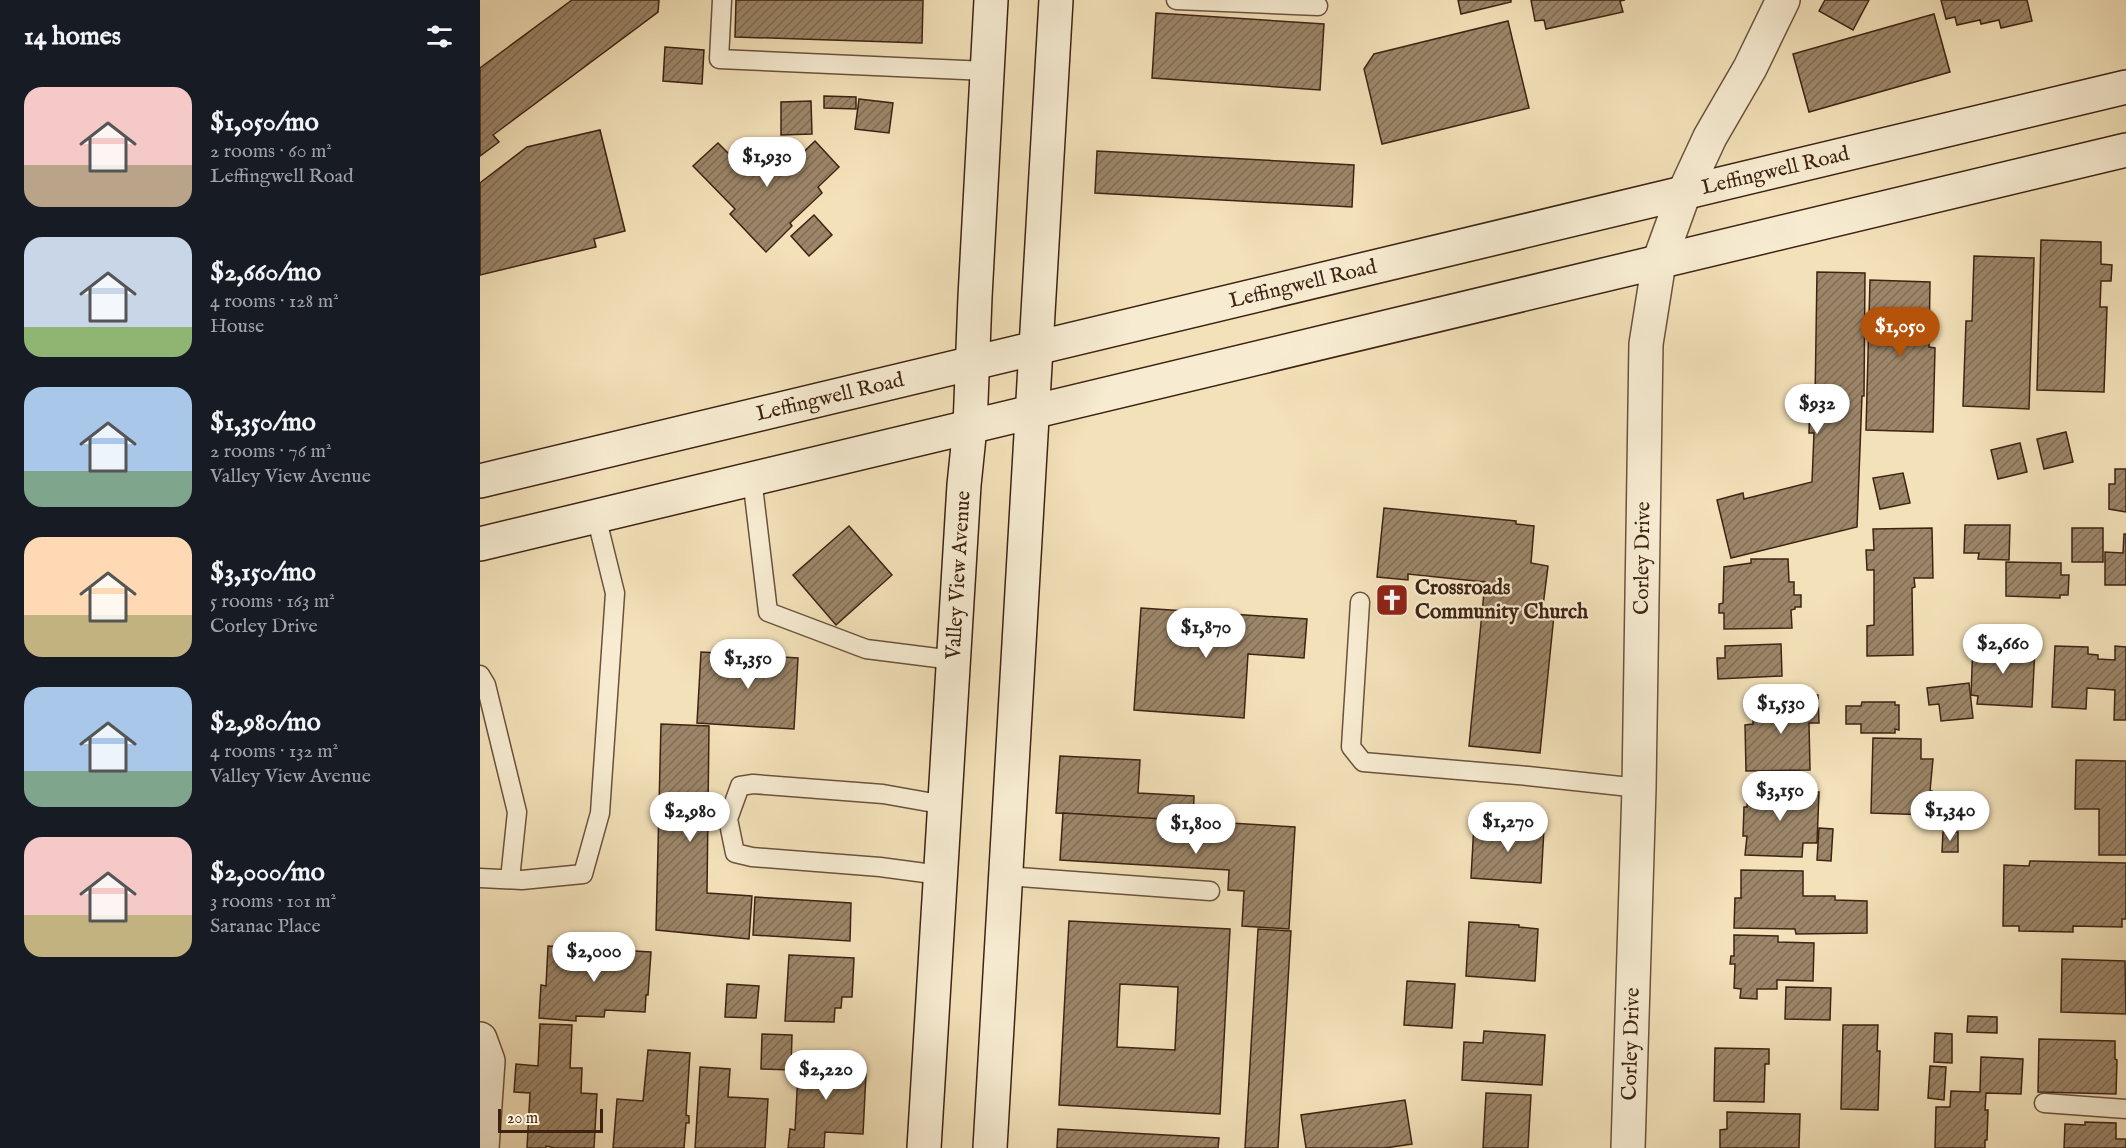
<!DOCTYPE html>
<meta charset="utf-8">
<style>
:root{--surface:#171b24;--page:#20242c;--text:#f1f3f6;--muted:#9ea1a6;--accent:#b45309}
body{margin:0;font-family:"IM FELL English",serif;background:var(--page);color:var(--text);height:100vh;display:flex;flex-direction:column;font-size:22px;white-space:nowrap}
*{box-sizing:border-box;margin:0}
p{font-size:20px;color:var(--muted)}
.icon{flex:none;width:33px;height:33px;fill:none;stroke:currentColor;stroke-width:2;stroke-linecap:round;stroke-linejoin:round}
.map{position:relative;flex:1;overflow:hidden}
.sheet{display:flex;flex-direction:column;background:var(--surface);width:480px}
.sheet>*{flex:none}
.scale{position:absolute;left:18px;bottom:15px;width:105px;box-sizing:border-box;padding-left:6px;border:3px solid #3e2313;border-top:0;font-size:16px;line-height:21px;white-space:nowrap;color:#3e2313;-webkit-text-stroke:4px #f7ecd2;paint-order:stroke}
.price{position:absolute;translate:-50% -51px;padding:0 14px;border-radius:21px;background:#fff;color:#222;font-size:20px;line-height:39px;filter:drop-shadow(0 2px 3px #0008)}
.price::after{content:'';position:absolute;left:50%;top:36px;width:18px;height:14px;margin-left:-9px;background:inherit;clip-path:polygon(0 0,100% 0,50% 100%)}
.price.selected{background:var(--accent);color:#fff}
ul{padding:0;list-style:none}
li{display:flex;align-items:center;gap:18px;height:150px;padding:0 24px}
li span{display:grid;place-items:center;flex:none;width:168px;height:120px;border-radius:18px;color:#555}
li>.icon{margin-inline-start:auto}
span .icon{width:72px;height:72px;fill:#fffc;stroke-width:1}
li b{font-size:26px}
h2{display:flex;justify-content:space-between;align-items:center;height:72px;padding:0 24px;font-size:26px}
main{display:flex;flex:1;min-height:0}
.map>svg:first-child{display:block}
.building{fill:url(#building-hatch);stroke:#3e2313;stroke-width:1.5;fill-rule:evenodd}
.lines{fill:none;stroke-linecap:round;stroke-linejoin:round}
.service-casing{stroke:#6b523c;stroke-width:21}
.minor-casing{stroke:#6b523c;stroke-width:36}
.secondary-casing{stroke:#3e2313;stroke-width:36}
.service{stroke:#f7ecd2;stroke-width:18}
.minor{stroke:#f7ecd2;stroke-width:33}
.secondary{stroke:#f7ecd2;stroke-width:33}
.labels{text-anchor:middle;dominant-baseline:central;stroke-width:4.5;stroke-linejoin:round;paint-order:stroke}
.street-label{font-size:21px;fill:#3e2313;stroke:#f7ecd2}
.poi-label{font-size:21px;font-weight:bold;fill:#3e2313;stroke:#f7ecd2;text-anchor:start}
</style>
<main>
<section class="sheet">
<h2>14 homes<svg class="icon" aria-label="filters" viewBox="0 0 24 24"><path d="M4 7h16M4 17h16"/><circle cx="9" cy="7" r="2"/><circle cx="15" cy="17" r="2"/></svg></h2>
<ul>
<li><span style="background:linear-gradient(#f6c9c9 65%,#b9a48a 0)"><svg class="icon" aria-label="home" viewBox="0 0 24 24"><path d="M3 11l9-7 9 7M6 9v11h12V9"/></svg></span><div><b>$1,050/mo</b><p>2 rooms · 60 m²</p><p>Leffingwell Road</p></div></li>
<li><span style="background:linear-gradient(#c9d6e8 75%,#8fb573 0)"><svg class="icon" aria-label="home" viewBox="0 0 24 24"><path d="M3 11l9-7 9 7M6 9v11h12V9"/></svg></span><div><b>$2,660/mo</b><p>4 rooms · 128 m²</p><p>House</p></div></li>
<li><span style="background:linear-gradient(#a9c7e8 70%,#7fa58c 0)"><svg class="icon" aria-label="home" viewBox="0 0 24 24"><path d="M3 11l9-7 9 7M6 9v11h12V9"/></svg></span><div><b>$1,350/mo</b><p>2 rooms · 76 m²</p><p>Valley View Avenue</p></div></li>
<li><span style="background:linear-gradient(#ffd9b3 65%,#c2b280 0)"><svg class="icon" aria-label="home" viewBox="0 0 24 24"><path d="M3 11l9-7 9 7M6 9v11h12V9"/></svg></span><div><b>$3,150/mo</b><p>5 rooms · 163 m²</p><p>Corley Drive</p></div></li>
<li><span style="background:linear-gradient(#a9c7e8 70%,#7fa58c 0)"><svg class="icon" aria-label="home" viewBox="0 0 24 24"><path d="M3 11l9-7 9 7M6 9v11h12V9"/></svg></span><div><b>$2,980/mo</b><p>4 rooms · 132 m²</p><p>Valley View Avenue</p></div></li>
<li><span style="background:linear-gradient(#f6c9c9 65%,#c2b280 0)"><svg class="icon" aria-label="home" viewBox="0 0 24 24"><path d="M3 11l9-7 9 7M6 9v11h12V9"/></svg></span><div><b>$2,000/mo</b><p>3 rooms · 101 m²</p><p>Saranac Place</p></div></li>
</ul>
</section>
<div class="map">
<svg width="1646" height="1148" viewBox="0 0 1646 1148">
<defs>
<pattern id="building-hatch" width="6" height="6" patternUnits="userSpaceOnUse" patternTransform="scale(1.5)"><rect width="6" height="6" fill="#9c8669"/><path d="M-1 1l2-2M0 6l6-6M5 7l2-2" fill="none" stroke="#816d55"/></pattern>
</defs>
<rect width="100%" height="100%" fill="#f3e1b9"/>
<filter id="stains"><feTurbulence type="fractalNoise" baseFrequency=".00333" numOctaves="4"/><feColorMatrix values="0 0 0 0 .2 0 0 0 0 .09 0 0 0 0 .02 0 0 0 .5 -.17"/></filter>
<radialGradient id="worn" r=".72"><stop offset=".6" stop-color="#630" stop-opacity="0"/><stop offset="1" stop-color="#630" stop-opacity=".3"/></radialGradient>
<g class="building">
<path d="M92,0H179L178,12L13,135L19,142L0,156V68Z"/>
<path d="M256,0H443L442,43L255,37Z"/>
<path d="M978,0H1031V2L981,14Z"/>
<path d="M1051,0H1145L1140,1L1143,12L1066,29L1064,20L1055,21Z"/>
<path d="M1345,0H1389L1373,30L1339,11Z"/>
<path d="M1461,0H1547L1552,21L1521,28L1519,20L1501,24L1500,20L1477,25L1475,17L1466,19Z"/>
<path d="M676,13L844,24L840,90L672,78Z"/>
<path d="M1454,14L1470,72L1329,112L1313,54Z"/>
<path d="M1028,21L1049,108L902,144L884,69L894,54Z"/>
<path d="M185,47L224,50L222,84L183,81Z"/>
<path d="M344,96L376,97V109L344,108Z"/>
<path d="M379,99L413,103L409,133L375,129Z"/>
<path d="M331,101L332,134L301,135V102Z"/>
<path d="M120,130L145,231L114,239L116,247L0,275V183L47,147Z"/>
<path d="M335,141L359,167L338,187L342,193L310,223L312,226L286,252L250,214L255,209L213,166L238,143L257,162L272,148L294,172L310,157L314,161Z"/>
<path d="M617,151L874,165L872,207L615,193Z"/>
<path d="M334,215L352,235L329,256L311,236Z"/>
<path d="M1561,240L1621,242V264L1632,265L1631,281H1621L1620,307H1627L1624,392L1557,390Z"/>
<path d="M1494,256L1554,258L1549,409L1483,406L1486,321H1492Z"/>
<path d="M1337,272L1385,273L1384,396H1382L1377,527L1251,558L1237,500L1263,493L1264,499L1332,482L1334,433H1329L1330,400H1335Z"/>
<path d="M1390,280L1450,282L1449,347L1455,348L1453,432L1386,430Z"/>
<path d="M1586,432L1593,462L1564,469L1557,439Z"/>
<path d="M1540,443L1547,472L1518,479L1511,450Z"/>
<path d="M1635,469H1646V512L1629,509V484H1635Z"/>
<path d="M1423,473L1430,503L1400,509L1393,478Z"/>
<path d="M904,508L1036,521V524L1054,526L1051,563L1068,566L1062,614L1074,615L1060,753L989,746L1005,582L928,574V580L897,577Z"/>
<path d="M1485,525H1530L1529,560L1498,559L1499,553H1484Z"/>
<path d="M369,526L412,575L356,625L313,575Z"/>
<path d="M1452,528L1453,578H1434L1435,587L1432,588L1433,655L1387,656V626L1394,625V570H1387L1386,550H1394L1393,529Z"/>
<rect x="1592" y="528" width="31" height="34"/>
<path d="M1644,534H1646V585H1625V552L1643,553Z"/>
<path d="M1271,559H1308L1309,582H1314V595H1321V607H1315V609L1311,610L1312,628L1244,629V613H1239V604L1243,603L1244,567L1271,563Z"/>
<path d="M1526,562L1581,563V575H1589L1588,595H1580V598L1526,596Z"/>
<path d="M661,608L827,619L824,658L768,654L764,718L654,710Z"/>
<path d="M1493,643L1555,647L1552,707L1497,704L1498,696L1491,695Z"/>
<path d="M1301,644L1302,676L1238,679L1237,658H1245V646Z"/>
<path d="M1575,646L1608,647V654L1618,655V659L1635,660V646L1646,647V720H1634L1635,690L1607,688L1606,709L1572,707Z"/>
<path d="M241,651L303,655V657L318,658L314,729L217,723L221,652L241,653Z"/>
<path d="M1489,683L1493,718L1461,721L1459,704L1449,705L1447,688Z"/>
<path d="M1338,695L1339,723H1329L1330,770L1266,771L1265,725L1273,724V705L1306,704V696Z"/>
<path d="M1382,702H1415V705H1419V730L1415,729V733H1381V724H1366V706H1381Z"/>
<path d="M181,724L229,726L227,893L272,896L269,939L176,930Z"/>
<path d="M1393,738L1441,739V759H1453L1450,791H1452L1451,815L1391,813Z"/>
<path d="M580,756L660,760L658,793L714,796L713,821L576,813Z"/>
<path d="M1596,760L1646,761V855H1619V809H1595Z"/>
<path d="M1268,789L1339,792L1337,843H1323L1322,857L1265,855L1267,836H1263L1264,807H1267Z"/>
<path d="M583,813L815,827L809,929L762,926L764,891L748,890L749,870L580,860Z"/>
<path d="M994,824L1064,828L1061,883L991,878Z"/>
<path d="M1339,828L1353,829L1351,861L1337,860Z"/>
<path d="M1463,832H1478V852H1462Z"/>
<path d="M1550,861L1646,863V919H1642V927L1593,926V932L1539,931V926H1523L1524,865L1549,866Z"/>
<path d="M1261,870L1323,871V896H1355V900L1387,901V933L1316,934L1315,929L1254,928L1255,898H1261Z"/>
<path d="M275,897L371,903L370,941L273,935Z"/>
<path d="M589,921L750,929L740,1114L579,1105ZM640,984L698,987L695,1050L637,1047Z"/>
<path d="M989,922L1039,925V927L1058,929L1055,981L986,976Z"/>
<path d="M778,929L811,931L798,1148H765Z"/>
<path d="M1254,935L1298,936V942L1334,943L1333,981L1297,980V989H1277V999L1260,998L1261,989L1254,988L1255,964H1250L1251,956H1254Z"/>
<path d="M68,946L171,952L168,995H166L165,1012L125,1010L124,1017L96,1016V1021L59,1018L61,985L66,986Z"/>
<path d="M309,955L374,958L372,997H362L361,1008H355L354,1022L305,1021Z"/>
<path d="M1582,959L1645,961L1646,1014L1581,1012Z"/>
<path d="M927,981L975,984L972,1028L924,1025Z"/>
<path d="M247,984L279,986L276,1018L245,1017Z"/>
<path d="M1306,987L1351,988L1350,1020L1305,1019Z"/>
<path d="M1488,1016L1517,1017V1033L1487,1032Z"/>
<path d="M60,1024L92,1025L90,1068H102L101,1093L117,1094L114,1148H75L66,1146V1148H47L50,1093L34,1092L36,1064L58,1066Z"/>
<path d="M1363,1025H1398L1397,1051H1400L1398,1110L1361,1109Z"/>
<path d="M1004,1031L1065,1035L1062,1085L982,1080L984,1042L1003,1043Z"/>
<path d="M1455,1033L1472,1034V1063L1454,1062Z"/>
<path d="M282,1034L312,1035L311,1070L281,1069Z"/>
<path d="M1559,1039L1635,1041V1059L1637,1060L1636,1094L1558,1092Z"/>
<path d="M1235,1048L1289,1049V1064H1285L1284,1102L1234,1101Z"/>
<path d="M168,1050L210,1053L206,1115L209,1116V1123H206L204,1148H133L137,1099L163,1101Z"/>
<path d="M319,1054L361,1056L360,1072L386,1074L383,1134L345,1132L344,1148H308L310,1129L315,1130Z"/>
<path d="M1501,1057L1543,1059L1541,1094L1506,1093L1505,1110H1508L1507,1140H1505V1148H1455L1456,1107H1470L1471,1091L1500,1092Z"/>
<path d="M1450,1066L1466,1067L1464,1100L1448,1098Z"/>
<path d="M220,1067L250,1069L248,1097L288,1099L285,1148H215Z"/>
<path d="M1006,1093L1051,1095L1048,1148H1003Z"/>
<path d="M925,1100L932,1144L905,1148H826L821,1115Z"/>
<path d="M1247,1112L1320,1114L1319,1148H1240V1130L1247,1129Z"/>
<path d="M1605,1122L1636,1123V1139H1646V1148H1584L1585,1124L1605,1125Z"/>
<path d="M578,1129L739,1138L738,1148H577Z"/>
</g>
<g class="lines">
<g class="service-casing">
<g id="service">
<path d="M242,0L239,59L507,71"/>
<path d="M696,0L838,6"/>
<path d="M272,478L288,612L386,649L473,660"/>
<path d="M880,602L871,747L883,762L1048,776L1159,788"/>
<path d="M0,675L6,685L37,812L30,879"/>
<path d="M460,875L400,867L272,857L255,853L248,819L260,786L273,784L403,794L465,805"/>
<path d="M525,876L730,891"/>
<path d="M0,878L42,880L103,874L120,813L135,593L116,516"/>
<path d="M1564,1103L1646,1109"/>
</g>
</g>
<g class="minor-casing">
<g id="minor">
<path d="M0,1039L8,1061L2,1148"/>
<path id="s1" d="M1148,1148L1159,788L1166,344L1179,262L1204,193L1230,137L1270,68L1303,0"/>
</g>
</g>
<g class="secondary-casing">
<g id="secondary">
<path id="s2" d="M0,481L1646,87"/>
<path d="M0,544L1646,150"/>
<path id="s3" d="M444,1148L484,485L490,427L495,297L511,0"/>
<path d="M510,1148L576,0"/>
</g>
</g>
<use href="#service" class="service"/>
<use href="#minor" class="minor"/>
<use href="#secondary" class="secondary"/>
</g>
<defs>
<g id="church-square" transform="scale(1.725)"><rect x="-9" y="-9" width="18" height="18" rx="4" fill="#8f2418" stroke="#f7ecd2"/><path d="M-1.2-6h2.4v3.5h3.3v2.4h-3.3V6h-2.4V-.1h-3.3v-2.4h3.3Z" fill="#fff"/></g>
</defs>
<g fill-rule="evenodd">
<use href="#church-square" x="912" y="600"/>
</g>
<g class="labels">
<g class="street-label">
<text stroke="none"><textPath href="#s2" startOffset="1332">Leffingwell Road</textPath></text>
<text stroke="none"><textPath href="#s2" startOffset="846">Leffingwell Road</textPath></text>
<text stroke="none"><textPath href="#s2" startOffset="360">Leffingwell Road</textPath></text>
<text stroke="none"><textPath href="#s1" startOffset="590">Corley Drive</textPath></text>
<text stroke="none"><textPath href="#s3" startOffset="574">Valley View Avenue</textPath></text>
<text stroke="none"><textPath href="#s1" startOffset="104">Corley Drive</textPath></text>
</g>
<g class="poi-label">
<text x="935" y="588">Crossroads<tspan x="935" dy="24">Community Church</tspan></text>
</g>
</g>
<rect width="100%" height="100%" filter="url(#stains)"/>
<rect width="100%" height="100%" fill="url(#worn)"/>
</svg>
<div class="scale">20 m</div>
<b class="price" style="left:287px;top:188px">$1,930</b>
<b class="price selected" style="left:1420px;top:358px">$1,050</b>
<b class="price" style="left:1337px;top:435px">$932</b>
<b class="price" style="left:726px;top:659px">$1,870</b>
<b class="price" style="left:1523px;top:675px">$2,660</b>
<b class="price" style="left:268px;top:690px">$1,350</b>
<b class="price" style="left:1301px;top:735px">$1,530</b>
<b class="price" style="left:1300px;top:822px">$3,150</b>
<b class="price" style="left:1470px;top:842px">$1,340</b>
<b class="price" style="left:210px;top:843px">$2,980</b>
<b class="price" style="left:1028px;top:853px">$1,270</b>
<b class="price" style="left:716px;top:855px">$1,800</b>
<b class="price" style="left:114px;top:983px">$2,000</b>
<b class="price" style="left:346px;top:1101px">$2,220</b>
</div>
</main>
